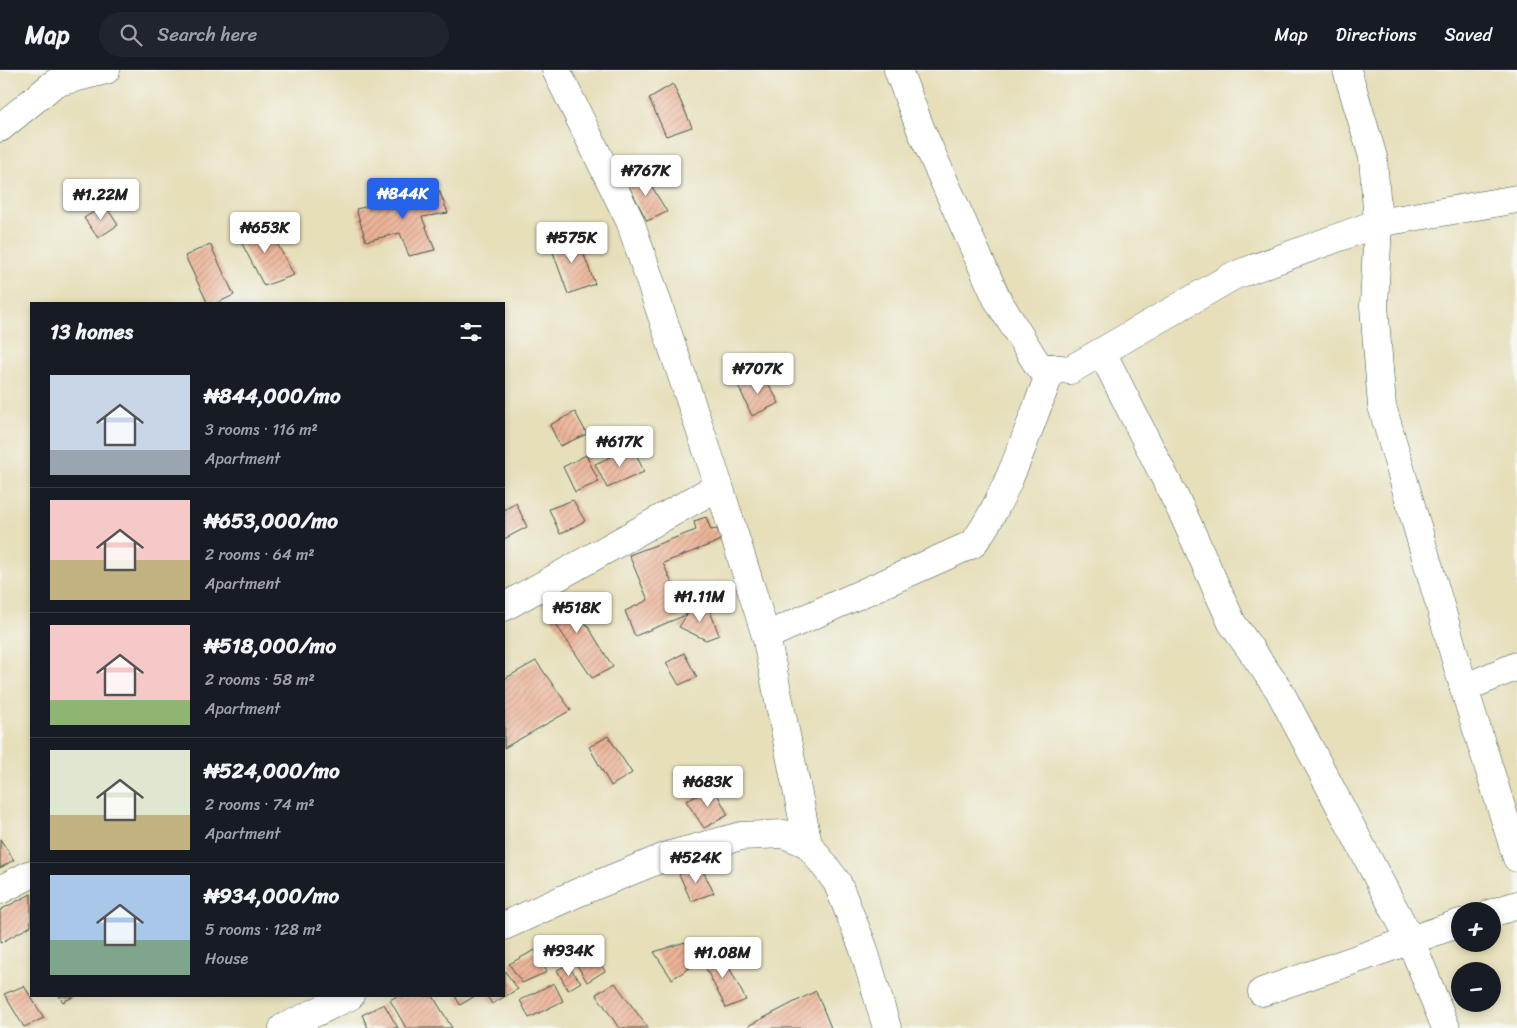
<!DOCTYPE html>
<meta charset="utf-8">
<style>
:root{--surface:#171b24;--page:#20242c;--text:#f1f3f6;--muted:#9ea1a6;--line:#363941;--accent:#2563eb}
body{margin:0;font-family:Sriracha,sans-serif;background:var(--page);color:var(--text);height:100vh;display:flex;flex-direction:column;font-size:19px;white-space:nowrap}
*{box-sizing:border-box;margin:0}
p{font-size:16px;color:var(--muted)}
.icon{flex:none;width:28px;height:28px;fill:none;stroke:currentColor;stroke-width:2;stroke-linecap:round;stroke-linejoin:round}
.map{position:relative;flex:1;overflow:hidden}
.sheet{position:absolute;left:30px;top:232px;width:475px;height:695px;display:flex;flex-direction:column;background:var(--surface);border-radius:0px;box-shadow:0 2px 8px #0003}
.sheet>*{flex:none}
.tools{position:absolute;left:1451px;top:832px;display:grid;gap:10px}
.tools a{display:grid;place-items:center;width:50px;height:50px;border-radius:50%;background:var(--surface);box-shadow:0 2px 8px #0003;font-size:25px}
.price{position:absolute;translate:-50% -42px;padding:0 11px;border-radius:5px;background:#fff;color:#222;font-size:16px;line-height:32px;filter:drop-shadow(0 1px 2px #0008)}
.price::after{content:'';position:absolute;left:50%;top:30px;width:15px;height:11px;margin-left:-8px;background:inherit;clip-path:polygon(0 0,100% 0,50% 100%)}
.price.active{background:var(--accent);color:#fff}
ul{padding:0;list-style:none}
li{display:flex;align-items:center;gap:15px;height:125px;padding:0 20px}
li+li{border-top:1px solid var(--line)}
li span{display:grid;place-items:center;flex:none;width:140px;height:100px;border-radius:0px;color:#555}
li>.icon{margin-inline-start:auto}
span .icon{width:60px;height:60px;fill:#fffc;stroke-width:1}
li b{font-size:21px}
h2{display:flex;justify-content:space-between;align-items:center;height:60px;padding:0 20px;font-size:21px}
header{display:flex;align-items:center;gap:30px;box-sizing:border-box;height:70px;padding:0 25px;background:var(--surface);border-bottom:1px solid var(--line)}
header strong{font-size:24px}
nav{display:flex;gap:28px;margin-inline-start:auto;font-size:18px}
.search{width:350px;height:45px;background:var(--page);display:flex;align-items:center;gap:12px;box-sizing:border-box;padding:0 18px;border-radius:28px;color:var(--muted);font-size:19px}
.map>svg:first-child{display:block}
.building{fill:url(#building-hatch)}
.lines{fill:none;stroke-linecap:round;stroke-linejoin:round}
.minor-casing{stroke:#3d5548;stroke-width:29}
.minor{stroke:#fff;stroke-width:28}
</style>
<header>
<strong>Map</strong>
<div class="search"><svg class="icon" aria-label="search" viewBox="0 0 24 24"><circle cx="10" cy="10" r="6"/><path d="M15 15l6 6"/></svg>Search here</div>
<nav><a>Map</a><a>Directions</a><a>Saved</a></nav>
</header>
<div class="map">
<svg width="1517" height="958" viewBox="0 0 1517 958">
<defs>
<pattern id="building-hatch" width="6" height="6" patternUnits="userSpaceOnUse" patternTransform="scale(1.25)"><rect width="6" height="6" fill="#edb498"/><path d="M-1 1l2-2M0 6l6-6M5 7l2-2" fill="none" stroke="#bf947d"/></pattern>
</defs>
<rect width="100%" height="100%" fill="#f6f6f2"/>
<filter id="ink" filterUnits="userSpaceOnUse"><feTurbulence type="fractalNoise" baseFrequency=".02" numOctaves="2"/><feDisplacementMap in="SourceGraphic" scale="10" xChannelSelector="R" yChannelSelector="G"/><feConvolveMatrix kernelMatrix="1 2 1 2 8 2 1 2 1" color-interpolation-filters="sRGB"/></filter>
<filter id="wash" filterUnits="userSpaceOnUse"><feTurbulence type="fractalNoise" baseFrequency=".0096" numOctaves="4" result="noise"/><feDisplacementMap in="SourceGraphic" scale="20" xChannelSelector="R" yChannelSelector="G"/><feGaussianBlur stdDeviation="1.12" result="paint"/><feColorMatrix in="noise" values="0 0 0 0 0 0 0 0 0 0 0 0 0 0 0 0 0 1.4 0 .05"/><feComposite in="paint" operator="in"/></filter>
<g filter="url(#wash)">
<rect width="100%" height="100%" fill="#e6dfba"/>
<g id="blocks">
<g class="building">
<path d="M673,14L692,57L666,66L649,28Z"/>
<path d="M644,103L667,142L647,151L626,111Z"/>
<path d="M439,120L448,143L422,147L435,180L409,186L400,163L366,171L356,139Z"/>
<path d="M105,135L118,155L98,168L84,148Z"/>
<path d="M265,151L294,205L264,216L237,164Z"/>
<path d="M576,164L595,214L568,224L550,174Z"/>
<path d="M210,174L234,225L215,234H208L185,186Z"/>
<path d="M763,304L779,333L752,346L738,315Z"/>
<path d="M575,342L587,364L560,376L550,355Z"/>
<path d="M633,377L644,402L607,418L595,394Z"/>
<path d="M586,385L599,412L575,422L563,397Z"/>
<path d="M573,430L585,451L560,464L549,439Z"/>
<path d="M516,433L527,457L504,469V440Z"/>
<path d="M706,447L711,460L717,459L722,470L663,493L686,545L635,566L625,541L648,530L629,485L696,460L694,451Z"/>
<path d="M561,520L589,558L613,597L592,608L541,532Z"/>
<path d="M707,533L719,565L706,570L679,557L690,540Z"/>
<path d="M684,583L697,607L679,615L666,593Z"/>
<path d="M536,591L571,640L504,678V609Z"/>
<path d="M608,666L632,703L611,716L589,677Z"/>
<path d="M714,718L728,745L704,758L686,731Z"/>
<path d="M0,769L14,790L0,798Z"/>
<path d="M702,799L714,823L691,831L679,804Z"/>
<path d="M31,824V856L0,873V840Z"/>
<path d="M685,872L698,893L672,909L654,882Z"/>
<path d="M719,878L746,930L726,938L702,891Z"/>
<path d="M591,879L605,901L587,912L573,888Z"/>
<path d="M535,880L547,902L522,913L509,894Z"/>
<path d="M567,895L581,912L568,920L557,900Z"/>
<path d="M504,900L518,919L492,934L487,926H504Z"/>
<path d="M554,913L563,931L529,948L520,930Z"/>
<path d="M615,913L648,958H619L596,924Z"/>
<path d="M24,916L44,948L24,957L4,924Z"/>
<path d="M816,921L831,958H749L748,956Z"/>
<path d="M59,926H75L63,932Z"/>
<path d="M397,926H433L452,958H406L390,930Z"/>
<path d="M455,926H475L460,935Z"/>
<path d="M384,934L398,958H368L362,945Z"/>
</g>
</g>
</g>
<g filter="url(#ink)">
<use href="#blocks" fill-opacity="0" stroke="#3d5548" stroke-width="1"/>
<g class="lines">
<g class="minor-casing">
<g id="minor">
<path d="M556,0L630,151L719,416L766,566L808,774L837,812L863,877L887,958"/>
<path d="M898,0L921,60L997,229L1039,297L1070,300L1233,206L1378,153L1517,129"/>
<path d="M1347,0L1373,87L1378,153L1374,236L1382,336L1464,618L1517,788"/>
<path d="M0,58L55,13L106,0"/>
<path d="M1102,282L1184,446L1232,553L1279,620L1410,869L1446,958"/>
<path d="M504,537L719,416"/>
<path d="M766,566L973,474C1008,427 1030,353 1052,298"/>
<path d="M1464,618L1517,596"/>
<path d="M0,820L31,804"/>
<path d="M1492,843L1517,835"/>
<path d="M504,856L577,823L670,785L741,766L784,764L808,774"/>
<path d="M1262,922L1460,853"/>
<path d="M283,958L350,926"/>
</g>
</g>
<use href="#minor" class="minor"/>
</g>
</g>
</svg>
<div class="tools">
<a>+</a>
<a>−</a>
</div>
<b class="price" style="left:646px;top:127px">₦767K</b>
<b class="price active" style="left:403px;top:150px">₦844K</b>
<b class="price" style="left:101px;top:151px">₦1.22M</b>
<b class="price" style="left:265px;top:184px">₦653K</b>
<b class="price" style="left:572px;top:194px">₦575K</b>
<b class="price" style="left:758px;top:325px">₦707K</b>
<b class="price" style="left:620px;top:398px">₦617K</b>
<b class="price" style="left:700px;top:553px">₦1.11M</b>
<b class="price" style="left:577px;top:564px">₦518K</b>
<b class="price" style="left:708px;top:738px">₦683K</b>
<b class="price" style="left:696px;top:814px">₦524K</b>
<b class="price" style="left:569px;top:907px">₦934K</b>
<b class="price" style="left:723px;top:909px">₦1.08M</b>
<section class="sheet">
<h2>13 homes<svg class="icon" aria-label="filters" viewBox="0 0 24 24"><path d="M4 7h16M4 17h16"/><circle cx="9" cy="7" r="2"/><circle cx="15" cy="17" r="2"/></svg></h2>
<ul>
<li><span style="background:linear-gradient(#c9d6e8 75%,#9aa5b1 0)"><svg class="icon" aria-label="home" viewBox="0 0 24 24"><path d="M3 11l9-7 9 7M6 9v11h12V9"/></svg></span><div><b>₦844,000/mo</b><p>3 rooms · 116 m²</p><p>Apartment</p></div></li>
<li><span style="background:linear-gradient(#f6c9c9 60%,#c2b280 0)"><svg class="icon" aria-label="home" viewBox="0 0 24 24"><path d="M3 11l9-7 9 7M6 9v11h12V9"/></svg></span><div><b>₦653,000/mo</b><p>2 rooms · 64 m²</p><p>Apartment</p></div></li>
<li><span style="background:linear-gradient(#f6c9c9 75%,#8fb573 0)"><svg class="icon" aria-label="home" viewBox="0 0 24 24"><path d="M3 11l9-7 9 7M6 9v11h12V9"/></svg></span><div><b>₦518,000/mo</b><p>2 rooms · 58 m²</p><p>Apartment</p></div></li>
<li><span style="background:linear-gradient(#dfe7d0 65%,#c2b280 0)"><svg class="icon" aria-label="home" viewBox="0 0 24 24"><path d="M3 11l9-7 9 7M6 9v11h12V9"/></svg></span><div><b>₦524,000/mo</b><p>2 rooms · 74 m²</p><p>Apartment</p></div></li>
<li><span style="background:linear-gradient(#a9c7e8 65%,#7fa58c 0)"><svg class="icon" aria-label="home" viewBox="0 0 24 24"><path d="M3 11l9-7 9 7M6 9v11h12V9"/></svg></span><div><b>₦934,000/mo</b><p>5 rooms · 128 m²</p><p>House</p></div></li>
</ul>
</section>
</div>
